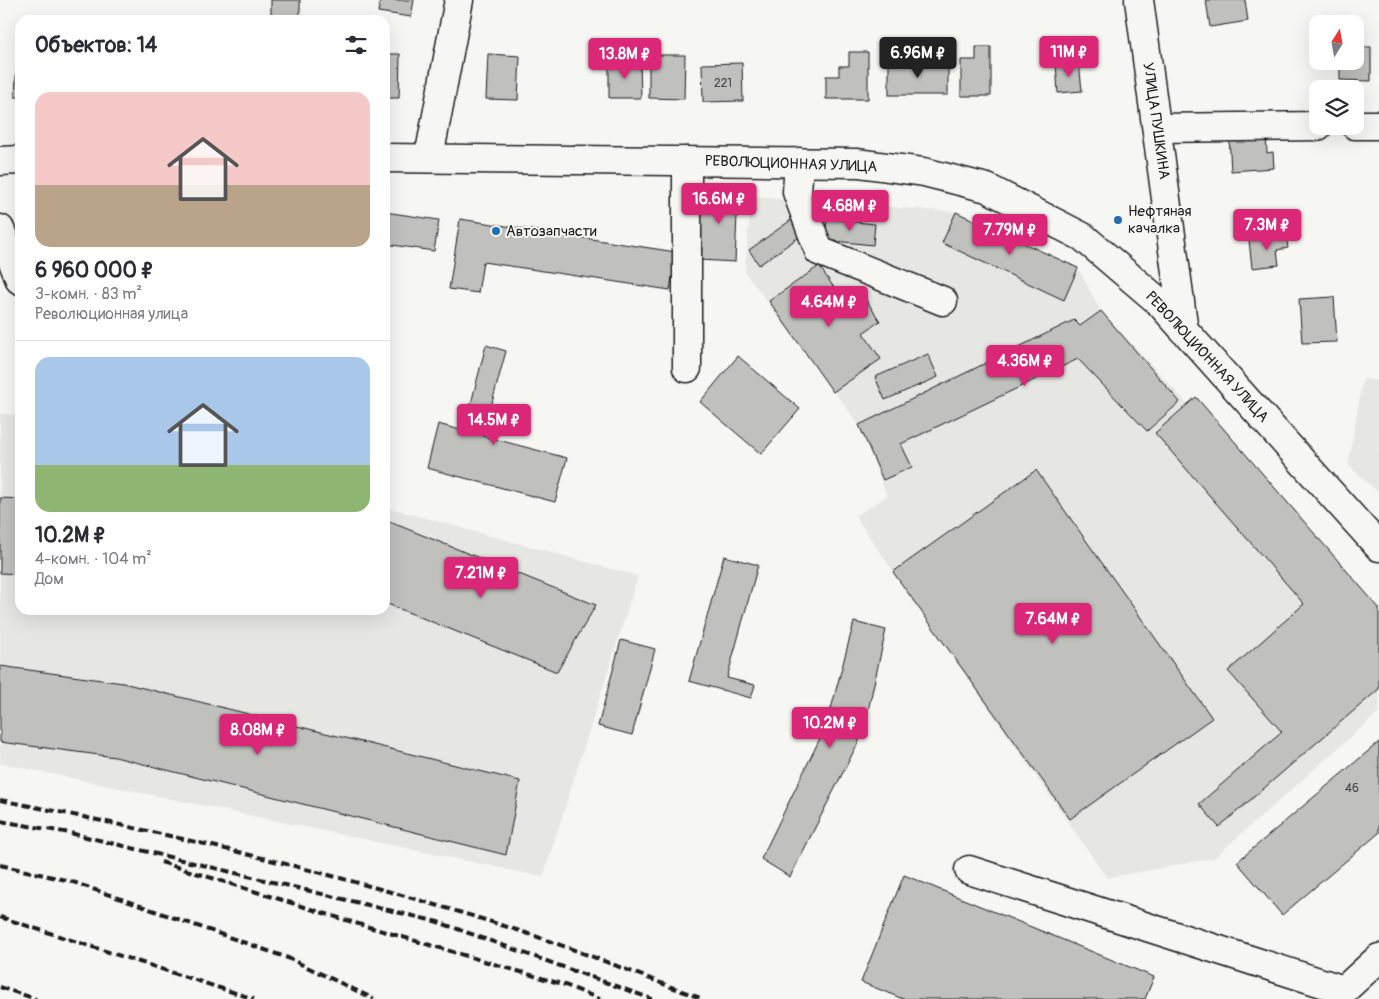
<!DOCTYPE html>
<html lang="ru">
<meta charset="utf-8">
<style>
:root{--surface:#fff;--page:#f7f7f7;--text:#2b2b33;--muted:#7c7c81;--line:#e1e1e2;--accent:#db2777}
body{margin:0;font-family:Pangolin,sans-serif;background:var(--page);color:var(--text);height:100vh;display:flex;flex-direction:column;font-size:19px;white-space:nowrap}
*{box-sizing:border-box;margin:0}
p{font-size:16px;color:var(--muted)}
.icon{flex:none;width:28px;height:28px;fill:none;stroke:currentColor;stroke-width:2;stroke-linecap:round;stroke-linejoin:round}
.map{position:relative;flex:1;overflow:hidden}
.sheet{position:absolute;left:15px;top:15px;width:375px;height:600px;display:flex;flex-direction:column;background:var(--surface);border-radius:15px;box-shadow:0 5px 20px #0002}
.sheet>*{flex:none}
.needle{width:32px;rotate:11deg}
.controls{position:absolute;left:1309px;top:15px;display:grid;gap:10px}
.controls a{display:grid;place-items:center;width:55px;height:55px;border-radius:10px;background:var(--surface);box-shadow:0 5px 20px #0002;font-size:25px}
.price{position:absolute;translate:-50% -42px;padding:0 11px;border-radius:5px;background:var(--accent);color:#fff;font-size:16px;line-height:32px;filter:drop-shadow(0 1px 2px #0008)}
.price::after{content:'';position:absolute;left:50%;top:30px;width:15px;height:11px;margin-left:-8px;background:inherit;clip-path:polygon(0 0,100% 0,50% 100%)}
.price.on{background:#222;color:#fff}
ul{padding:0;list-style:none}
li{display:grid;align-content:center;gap:10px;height:265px;padding:0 20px}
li+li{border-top:1px solid var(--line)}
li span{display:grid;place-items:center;height:155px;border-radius:15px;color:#555}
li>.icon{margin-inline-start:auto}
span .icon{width:90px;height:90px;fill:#fffc;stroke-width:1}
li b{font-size:21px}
h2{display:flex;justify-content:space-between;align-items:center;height:60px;padding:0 20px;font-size:21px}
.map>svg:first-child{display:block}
.built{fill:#e6e6e2}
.building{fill:#c0c0bd;stroke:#1c1c1c}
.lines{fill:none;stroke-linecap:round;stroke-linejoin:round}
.minor-casing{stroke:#1c1c1c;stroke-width:31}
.major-casing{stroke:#1c1c1c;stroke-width:31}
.minor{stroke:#f6f6f2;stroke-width:28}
.major{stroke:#f6f6f2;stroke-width:28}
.rail{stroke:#1c1c1c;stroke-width:4;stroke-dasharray:8 4;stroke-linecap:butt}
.poi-dot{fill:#1f6fb2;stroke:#f6f6f2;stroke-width:2}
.labels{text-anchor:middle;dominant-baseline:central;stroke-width:4;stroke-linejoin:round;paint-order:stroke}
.number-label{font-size:12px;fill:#454544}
.street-label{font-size:15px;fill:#1c1c1c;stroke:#f6f6f2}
.poi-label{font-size:15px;fill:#1c1c1c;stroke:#f6f6f2;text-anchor:start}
</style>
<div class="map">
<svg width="1379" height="999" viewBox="0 0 1379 999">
<rect width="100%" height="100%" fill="#f6f6f2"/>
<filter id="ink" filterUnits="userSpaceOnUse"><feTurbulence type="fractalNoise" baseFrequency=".02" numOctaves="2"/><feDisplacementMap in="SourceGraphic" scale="10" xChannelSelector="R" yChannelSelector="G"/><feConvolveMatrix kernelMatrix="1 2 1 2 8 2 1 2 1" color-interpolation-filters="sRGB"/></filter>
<g filter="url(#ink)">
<g class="built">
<path d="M751,197L956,212L1078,268L1101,311L1379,609V712L1214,858L1107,878L855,516L887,496L859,425L745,272Z"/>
<path d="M1363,379L1379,381V493L1348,465Z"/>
<path d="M0,414L20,415V610H385V507L638,576L543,877L0,763Z"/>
</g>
<g class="building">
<rect x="271" y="0" width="29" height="20"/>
<path d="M380,0H414L411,17L378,12Z"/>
<path d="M1206,0H1245L1248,21L1210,27Z"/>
<path d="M976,47H991V96H961V60H976Z"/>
<path d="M1355,47H1371V81L1340,80V61H1355Z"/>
<path d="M849,52H868V99H826V76H839V66H849Z"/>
<path d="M386,54H400L399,98H385Z"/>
<path d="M488,54L520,56L518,100L486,99Z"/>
<path d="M649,55H685L684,99L649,98Z"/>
<path d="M17,59H20V97H15Z"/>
<path d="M640,62L641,98H609V63Z"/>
<rect x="889" y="62" width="59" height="33"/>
<path d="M1079,62L1082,91L1058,93L1056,64Z"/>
<path d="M742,63L743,101L703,102L702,64Z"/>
<path d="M1266,134L1267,153L1273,152L1274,168L1231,171L1229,136Z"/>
<path d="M702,189L738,190L735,262L699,260Z"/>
<path d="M385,212L439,220L434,251L385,244Z"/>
<path d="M956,212L1078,268L1064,300L942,243Z"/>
<path d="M460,219L676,252L670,290L483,262L478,293L449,289Z"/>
<path d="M827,219L875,224L873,245L825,240Z"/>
<path d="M791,220L802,235L759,265L749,250Z"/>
<path d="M1286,235L1288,248L1277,250L1279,265L1252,268L1249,240Z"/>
<path d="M819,266L846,305L862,294L880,321L863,333L881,359L833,392L769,301Z"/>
<path d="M1334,297L1337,342L1302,343L1299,299Z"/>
<path d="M1101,311L1180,402L1147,431L1078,359L901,444L912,467L883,480L859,425L1074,320L1080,326Z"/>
<path d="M486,345L506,351L483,436L567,458L555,502L427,468L438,424L464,431Z"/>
<path d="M928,354L938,377L885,400L875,377Z"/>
<path d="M738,356L800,409L761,454L700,402Z"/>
<path d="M1196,397L1379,608V689L1219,827L1199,804L1282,732L1228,671L1304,604L1155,433Z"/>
<path d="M1036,470L1212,718L1070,819L893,572Z"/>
<path d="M0,498L20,499V574L0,573Z"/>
<path d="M385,520L596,605L557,672L385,603Z"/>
<path d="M724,556L758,565L727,678L755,685L751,698L689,681Z"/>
<path d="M854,622L886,630L863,733L790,877L761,859L827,724Z"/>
<path d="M621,640L655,649L632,735L598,726Z"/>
<path d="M0,666L123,683L520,781L506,855L115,757L0,742Z"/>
<path d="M1379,742V833L1282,915L1237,862Z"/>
<path d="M904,875L1154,977L1145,999H903L861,982Z"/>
</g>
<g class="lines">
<g class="minor-casing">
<g id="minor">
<path d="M1139,0L1184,331"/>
<path d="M1355,125H1379"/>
<path d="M1157,128L1318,126"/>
<path d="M429,157L459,0"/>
<path d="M799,162L797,192L819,251L943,301"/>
<path d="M0,229L20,280"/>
<path d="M687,368V161"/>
<path d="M969,870L1344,990L1379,958"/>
</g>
</g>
<g class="major-casing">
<g id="major">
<path d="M385,158L858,163L924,172L987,188L1083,237L1158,301L1379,547"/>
<path d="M0,161L20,160"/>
</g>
</g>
<use href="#minor" class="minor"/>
<use href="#major" class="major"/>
<g class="rail">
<path d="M0,800C177,835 354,877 526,933C586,953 644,977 703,999"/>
<path d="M0,821L70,833L438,922L652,999"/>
<path d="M161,862L352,922L565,985L600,999"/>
<path d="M0,865L70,881L288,958L374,999"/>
<path d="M0,917L254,999"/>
<path d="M0,987L36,999"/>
</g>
</g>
</g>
<g class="poi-dot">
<circle cx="1118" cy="220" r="5"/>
<circle cx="496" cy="231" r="5"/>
</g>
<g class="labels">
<g class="number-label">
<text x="723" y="83">221</text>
<text x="1352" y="788">46</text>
</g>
<g class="street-label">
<text transform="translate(1156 121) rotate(82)">УЛИЦА ПУШКИНА</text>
<text transform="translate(791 164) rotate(2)">РЕВОЛЮЦИОННАЯ УЛИЦА</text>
<text transform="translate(1207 357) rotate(47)">РЕВОЛЮЦИОННАЯ УЛИЦА</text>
</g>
<g class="poi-label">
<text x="1128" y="211">Нефтяная<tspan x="1128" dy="17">качалка</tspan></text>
<text x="506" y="231">Автозапчасти</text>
</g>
</g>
</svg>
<div class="controls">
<a><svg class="needle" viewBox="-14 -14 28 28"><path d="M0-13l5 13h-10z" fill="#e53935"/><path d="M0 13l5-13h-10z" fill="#7c7c81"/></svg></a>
<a><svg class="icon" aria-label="layers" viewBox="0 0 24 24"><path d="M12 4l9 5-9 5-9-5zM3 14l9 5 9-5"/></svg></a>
</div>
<b class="price" style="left:1069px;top:78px">11M ₽</b>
<b class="price on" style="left:918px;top:79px">6.96M ₽</b>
<b class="price" style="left:625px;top:80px">13.8M ₽</b>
<b class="price" style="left:719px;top:225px">16.6M ₽</b>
<b class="price" style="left:850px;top:232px">4.68M ₽</b>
<b class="price" style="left:1267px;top:251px">7.3M ₽</b>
<b class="price" style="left:1010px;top:256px">7.79M ₽</b>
<b class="price" style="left:829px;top:328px">4.64M ₽</b>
<b class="price" style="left:1025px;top:387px">4.36M ₽</b>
<b class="price" style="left:494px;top:446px">14.5M ₽</b>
<b class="price" style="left:481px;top:599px">7.21M ₽</b>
<b class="price" style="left:1053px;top:645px">7.64M ₽</b>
<b class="price" style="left:830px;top:749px">10.2M ₽</b>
<b class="price" style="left:258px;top:756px">8.08M ₽</b>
<section class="sheet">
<h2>Объектов: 14<svg class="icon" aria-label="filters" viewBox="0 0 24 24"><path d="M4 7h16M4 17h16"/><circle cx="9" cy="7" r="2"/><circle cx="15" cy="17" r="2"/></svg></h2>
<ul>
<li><span style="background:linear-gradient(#f6c9c9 60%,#b9a48a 0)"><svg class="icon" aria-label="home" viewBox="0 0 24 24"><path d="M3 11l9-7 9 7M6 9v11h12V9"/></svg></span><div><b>6 960 000 ₽</b><p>3-комн. · 83 m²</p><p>Революционная улица</p></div></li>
<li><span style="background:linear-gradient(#a9c7e8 70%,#8fb573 0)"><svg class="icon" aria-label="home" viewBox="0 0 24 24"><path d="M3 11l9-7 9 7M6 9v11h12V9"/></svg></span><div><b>10.2M ₽</b><p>4-комн. · 104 m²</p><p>Дом</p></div></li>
</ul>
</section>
</div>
